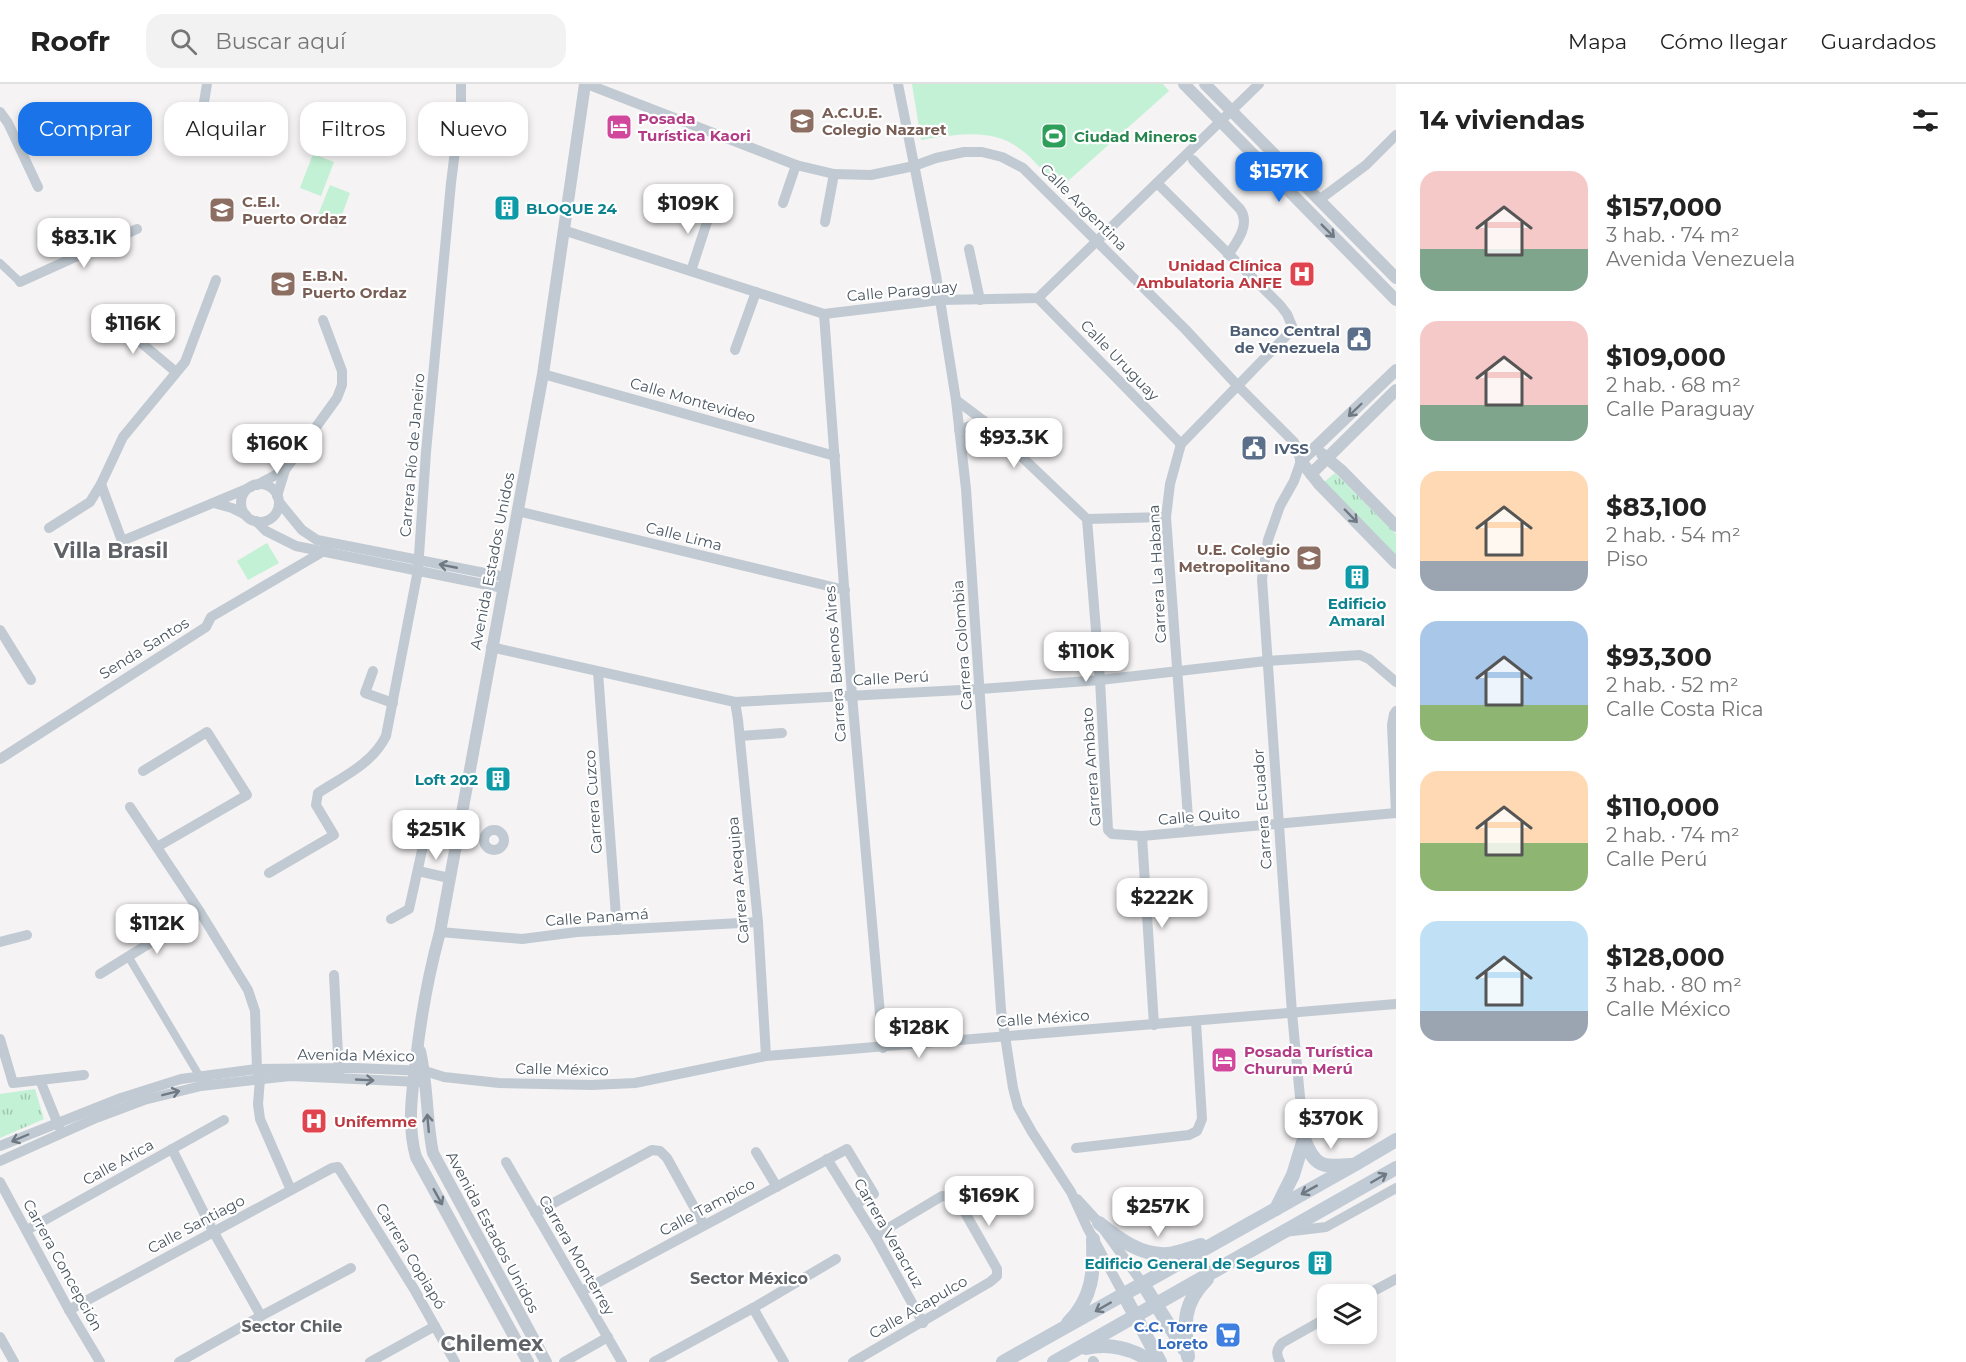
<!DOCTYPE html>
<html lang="es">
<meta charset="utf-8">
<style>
:root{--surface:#fff;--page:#f2f2f2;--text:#222;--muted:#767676;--line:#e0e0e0;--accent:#1a73e8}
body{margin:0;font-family:Montserrat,sans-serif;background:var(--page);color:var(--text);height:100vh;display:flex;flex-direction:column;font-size:22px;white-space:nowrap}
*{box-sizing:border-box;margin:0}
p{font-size:20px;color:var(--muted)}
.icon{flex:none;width:33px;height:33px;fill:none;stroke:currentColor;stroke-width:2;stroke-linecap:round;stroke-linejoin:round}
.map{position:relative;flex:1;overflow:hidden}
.panel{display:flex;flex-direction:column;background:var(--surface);width:570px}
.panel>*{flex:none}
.top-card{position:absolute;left:18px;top:18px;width:570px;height:54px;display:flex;gap:12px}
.controls{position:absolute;left:1317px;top:1200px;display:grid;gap:12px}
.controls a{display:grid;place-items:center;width:60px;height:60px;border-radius:12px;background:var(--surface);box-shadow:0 3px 9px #0003;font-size:30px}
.price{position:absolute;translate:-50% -51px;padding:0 14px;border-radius:12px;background:#fff;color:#222;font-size:20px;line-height:39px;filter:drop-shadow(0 2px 3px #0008)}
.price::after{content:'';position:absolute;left:50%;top:36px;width:18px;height:14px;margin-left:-9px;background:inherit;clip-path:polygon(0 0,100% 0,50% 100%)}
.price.selected{background:var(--accent);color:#fff}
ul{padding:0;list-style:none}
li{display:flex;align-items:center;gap:18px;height:150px;padding:0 24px}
li span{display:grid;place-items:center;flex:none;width:168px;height:120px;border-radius:18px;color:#555}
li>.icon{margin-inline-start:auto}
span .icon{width:72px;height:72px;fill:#fffc;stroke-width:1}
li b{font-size:26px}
h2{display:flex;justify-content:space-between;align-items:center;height:72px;padding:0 24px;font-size:26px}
.chip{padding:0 21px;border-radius:18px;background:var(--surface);box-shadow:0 3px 9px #0003;font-size:21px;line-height:54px}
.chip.selected{background:var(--accent);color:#fff}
header{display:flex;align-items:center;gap:36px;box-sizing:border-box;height:84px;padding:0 30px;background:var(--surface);border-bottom:2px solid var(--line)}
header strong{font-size:28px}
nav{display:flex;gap:33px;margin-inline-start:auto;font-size:21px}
.search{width:420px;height:54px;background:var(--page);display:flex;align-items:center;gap:15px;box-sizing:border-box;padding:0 21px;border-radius:18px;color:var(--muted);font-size:22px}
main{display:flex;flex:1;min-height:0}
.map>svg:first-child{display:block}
.grass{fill:url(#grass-tufts)}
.garden{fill:#c3f1d5}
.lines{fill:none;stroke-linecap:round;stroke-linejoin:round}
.pedestrian{stroke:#c1cad2;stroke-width:8}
.minor{stroke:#c1cad2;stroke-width:10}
.tertiary{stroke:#c1cad2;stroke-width:12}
.secondary{stroke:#c1cbd6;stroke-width:14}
.oneway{stroke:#6e7983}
.oneway2{stroke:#6e7984}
.labels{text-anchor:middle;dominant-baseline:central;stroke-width:4.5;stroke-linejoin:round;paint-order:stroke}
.education-label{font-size:15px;font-weight:bold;fill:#785e54;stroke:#fff;text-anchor:start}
.hotel-label{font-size:15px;font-weight:bold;fill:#b23c85;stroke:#fff;text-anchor:start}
.leisure-label{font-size:15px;font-weight:bold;fill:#27864d;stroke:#fff;text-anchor:start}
.street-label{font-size:15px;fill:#4a5661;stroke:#fff}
.culture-label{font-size:15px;font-weight:bold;fill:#0d838f;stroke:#fff;text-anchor:end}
.health-label{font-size:15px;font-weight:bold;fill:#be3a42;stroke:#fff;text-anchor:end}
.service-label{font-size:15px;font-weight:bold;fill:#4e5e75;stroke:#fff;text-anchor:end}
.shop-label{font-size:15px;font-weight:bold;fill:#366cbe;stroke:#fff;text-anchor:end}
.neighbourhood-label{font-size:16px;font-weight:bold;fill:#5f6368;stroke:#fff}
.district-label{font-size:21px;font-weight:bold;fill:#5f6368;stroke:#fff}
</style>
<header>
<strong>Roofr</strong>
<div class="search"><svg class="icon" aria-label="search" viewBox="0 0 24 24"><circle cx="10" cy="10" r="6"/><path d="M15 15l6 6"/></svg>Buscar aquí</div>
<nav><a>Mapa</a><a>Cómo llegar</a><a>Guardados</a></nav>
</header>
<main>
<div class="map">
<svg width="1396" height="1278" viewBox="0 0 1396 1278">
<defs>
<pattern id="grass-tufts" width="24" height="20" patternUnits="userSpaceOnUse" patternTransform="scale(1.5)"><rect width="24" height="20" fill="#c3f1d5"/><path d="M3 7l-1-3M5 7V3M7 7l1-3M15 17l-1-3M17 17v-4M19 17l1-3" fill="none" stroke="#a0c6b0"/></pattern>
</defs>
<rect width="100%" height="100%" fill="#f5f3f3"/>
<g class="grass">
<path d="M1335,389L1396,450V471L1324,398Z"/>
<path d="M35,1005L44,1035L0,1054V1010Z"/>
</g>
<g class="garden">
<path d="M912,0H1163L1169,7L1059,105C1047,93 1035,75 1020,65C992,43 954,51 921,56Z"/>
<path d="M313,70L334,78L321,112L300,104Z"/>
<path d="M330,101L350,109L337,144L316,136Z"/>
<path d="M267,459L279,479L248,496L237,477Z"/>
</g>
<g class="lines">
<g class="pedestrian">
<path d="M0,179L20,198"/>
<path d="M128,872L200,993"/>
</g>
<g class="minor">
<path d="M587,0L796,81L834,90L871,91L914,82L936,74L964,68H982L1002,73L1023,84L1185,245L1237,301L1294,358L1301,377L1294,397L1280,422L1268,456L1262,495L1292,929L1304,1055"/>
<path d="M898,0L936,191L956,316L966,405L1001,926L1013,1004L1018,1023L1032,1048L1071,1108L1087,1143L1124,1211"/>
<path d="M0,28L8,39L38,103"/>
<path d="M170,51C204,38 201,35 207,0"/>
<path d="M1193,76L1240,125C1251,140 1237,158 1228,171"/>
<path d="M1157,99L1280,221L1287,230L1292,242L1287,251L1181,360L1170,400L1166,433L1189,747"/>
<path d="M1319,116L1366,81L1396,51"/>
<path d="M783,119L796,81"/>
<path d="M825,138L834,90"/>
<path d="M563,146L824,230L940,216L1038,214L1259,0"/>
<path d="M969,165L980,216"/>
<path d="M691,187L708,135"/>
<path d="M20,198L137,145"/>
<path d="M1038,214L1181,360"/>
<path d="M824,230L852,611L883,964"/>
<path d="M108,231L176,288"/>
<path d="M735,266L756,208"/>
<path d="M543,290L835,372"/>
<path d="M956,316L984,337L1087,435L1166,433"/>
<path d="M959,346L984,337"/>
<path d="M101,400L122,457L251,403"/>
<circle cx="260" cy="419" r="19"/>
<path d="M257,401L285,386"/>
<path d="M277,412L285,386L337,314L342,301V287L323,236"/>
<path d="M279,418L302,446L317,456L505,493"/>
<path d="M214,419L232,424L246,431"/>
<path d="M517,427L845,506"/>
<path d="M1087,435L1100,596L1108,746L1112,750L1142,752L1396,729L1392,641L1394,630L1396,627"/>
<path d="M256,437L266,447L296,462L503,504"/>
<path d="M49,444L90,418L101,400L123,353L185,278L216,196"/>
<path d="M0,546L31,596"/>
<path d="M491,563L735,618L980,605L1100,596L1266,577L1360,571L1369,575L1396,598"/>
<path d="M373,587L365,609L393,619"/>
<path d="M598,588L617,846"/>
<path d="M735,618L738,636L758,838L766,972"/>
<path d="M740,652L782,649"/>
<path d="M0,675L206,543L211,533L324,467L331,460"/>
<path d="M143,687L207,648L247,711L157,763"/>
<path d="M130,723L200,828L248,906L255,927L257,985L260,995L258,1020L260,1035L291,1106"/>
<circle cx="494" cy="756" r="10"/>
<path d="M1142,752L1154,941"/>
<path d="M418,787L449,794"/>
<path d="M269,789L334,751L316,721L318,709C344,692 372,680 386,652L418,486L426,368L451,99L461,19V0"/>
<path d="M391,835L409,825L425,753"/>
<path d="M440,848L522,855L577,848L758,838"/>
<path d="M0,858L27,851"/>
<path d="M100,890L200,828"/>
<path d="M334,891L339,990"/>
<path d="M0,955L13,999L84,991"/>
<path d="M40,996L59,1043"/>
<path d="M0,1062L121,1014L181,995L257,985L355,984L425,987L444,993L499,999L592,1001L635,999L766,972L1396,920"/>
<path d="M1076,1064L1189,1051L1197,1047L1202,1035L1196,938"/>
<path d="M172,1065L213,1147L261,1232"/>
<path d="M756,1068L777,1103"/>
<path d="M827,1075L875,1152L923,1239"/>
<path d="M0,1077L96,1034L144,1016L201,1002L290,992L420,998"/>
<path d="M506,1078L622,1278"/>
<path d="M0,1098L69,1226L100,1278"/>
<path d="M1077,1115L1099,1139L1143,1200"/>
<path d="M535,1129L652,1066L660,1067L667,1074L704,1141"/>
<path d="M27,1146L224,1036"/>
<path d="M1284,1148L1326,1143L1396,1104"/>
<path d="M582,1207L847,1065L874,1110L856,1120"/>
<path d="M1366,1211L1396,1195"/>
<path d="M753,1224L784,1278"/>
<path d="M69,1226L332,1084L338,1083L414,1205L455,1278"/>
<path d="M0,1253L14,1278"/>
<path d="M1093,1277L1094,1278"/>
<path d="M179,1278L261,1232L351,1184"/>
<path d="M370,1278L435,1242"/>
<path d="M564,1278L608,1253"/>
<path d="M654,1278L753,1224L836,1175"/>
<path d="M853,1278L990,1198L997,1192V1185L959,1118L950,1113L942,1112L875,1152"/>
<path d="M1280,1278C1276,1270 1276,1266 1282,1259L1328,1233"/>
</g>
<g class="tertiary">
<path d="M1184,0L1396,216"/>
<path d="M1205,0L1396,194"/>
<path d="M1396,286L1301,377L1319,400L1396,479"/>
<path d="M1322,370L1341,386L1396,442"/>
<path d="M1311,390L1396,306"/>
<path d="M420,967C428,1001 426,1035 433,1069L546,1278"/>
<path d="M528,1278L416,1073C407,1041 412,1009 416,976C421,931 428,892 440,848L543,290L585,0"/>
</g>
<g class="secondary">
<path d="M1304,1055C1315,1084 1323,1083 1352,1081"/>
<path d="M1276,1125L1293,1091L1304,1055"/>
<path d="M1099,1139C1119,1155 1141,1172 1168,1170C1179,1169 1190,1164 1201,1161"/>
<path d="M1143,1200L1184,1265"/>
<path d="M1124,1211L1160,1278"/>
<path d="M1068,1239C1093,1214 1094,1188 1093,1155"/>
<path d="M1086,1264C1108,1259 1133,1264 1151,1278"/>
<path d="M1188,1273C1184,1240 1182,1220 1207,1195"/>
<path d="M1003,1278L1354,1081L1396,1056"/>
<path d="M1054,1278L1396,1084"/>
</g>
</g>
<defs><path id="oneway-shaft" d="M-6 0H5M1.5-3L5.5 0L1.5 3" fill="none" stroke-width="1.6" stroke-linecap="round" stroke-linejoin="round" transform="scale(1.5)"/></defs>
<g class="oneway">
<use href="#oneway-shaft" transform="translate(1328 147) rotate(45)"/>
<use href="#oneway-shaft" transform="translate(1355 326) rotate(136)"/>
<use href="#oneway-shaft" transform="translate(1351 432) rotate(46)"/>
<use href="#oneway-shaft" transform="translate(448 482) rotate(-169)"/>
<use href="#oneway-shaft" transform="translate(365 996) rotate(3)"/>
<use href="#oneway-shaft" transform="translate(171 1009) rotate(-14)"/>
<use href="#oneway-shaft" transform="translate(428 1039) rotate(-95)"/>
<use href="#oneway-shaft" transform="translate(20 1054) rotate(157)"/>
<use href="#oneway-shaft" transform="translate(438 1113) rotate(61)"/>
</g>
<g class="oneway2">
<use href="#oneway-shaft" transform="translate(1379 1094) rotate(-30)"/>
<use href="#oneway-shaft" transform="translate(1309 1106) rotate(151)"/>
<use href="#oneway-shaft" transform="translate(1103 1223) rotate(150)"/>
</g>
<defs>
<g id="school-square" transform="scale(1.35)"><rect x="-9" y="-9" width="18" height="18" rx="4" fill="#8d6e63" stroke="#fff"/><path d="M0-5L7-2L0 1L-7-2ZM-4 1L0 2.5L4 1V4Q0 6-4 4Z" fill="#fff"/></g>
<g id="hotel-square" transform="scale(1.35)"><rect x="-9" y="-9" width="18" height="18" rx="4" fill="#d1479c" stroke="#fff"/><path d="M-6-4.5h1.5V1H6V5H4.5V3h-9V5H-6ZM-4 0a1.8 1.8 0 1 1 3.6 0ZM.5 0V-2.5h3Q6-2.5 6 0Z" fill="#fff"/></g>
<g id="stadium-square" transform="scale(1.35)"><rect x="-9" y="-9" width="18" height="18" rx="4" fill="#2e9e5b" stroke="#fff"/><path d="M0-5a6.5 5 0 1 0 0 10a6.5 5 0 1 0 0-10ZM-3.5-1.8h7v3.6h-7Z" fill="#fff"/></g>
<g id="building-square" transform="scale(1.35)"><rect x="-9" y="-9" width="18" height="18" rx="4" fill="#0f9aa8" stroke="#fff"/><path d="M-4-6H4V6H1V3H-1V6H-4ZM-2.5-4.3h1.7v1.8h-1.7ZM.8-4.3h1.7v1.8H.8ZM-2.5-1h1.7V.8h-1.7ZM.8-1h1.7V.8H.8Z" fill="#fff"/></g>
<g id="hospital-square" transform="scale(1.35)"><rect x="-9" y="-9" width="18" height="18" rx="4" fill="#e0444e" stroke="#fff"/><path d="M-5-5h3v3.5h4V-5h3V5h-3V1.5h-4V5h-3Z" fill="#fff"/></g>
<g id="civic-square" transform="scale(1.35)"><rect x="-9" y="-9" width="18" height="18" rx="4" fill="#5c6f8a" stroke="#fff"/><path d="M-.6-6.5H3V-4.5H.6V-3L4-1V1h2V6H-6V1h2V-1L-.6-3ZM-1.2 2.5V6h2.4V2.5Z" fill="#fff"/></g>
<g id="supermarket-square" transform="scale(1.35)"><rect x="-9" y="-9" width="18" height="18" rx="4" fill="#3f7fe0" stroke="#fff"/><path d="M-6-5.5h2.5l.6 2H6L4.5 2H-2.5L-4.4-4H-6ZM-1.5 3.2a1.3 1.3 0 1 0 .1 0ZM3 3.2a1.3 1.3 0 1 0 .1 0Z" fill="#fff"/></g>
</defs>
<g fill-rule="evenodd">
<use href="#school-square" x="802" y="37"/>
<use href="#hotel-square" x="619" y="43"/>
<use href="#stadium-square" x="1054" y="52"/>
<use href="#building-square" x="507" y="124"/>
<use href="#school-square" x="222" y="126"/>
<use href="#hospital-square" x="1302" y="190"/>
<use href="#school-square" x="283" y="200"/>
<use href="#civic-square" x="1359" y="255"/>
<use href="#civic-square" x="1254" y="364"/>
<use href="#school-square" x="1309" y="474"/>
<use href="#building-square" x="1357" y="493"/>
<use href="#building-square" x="498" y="695"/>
<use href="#hotel-square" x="1224" y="976"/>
<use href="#hospital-square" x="314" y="1037"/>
<use href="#building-square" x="1320" y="1179"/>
<use href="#supermarket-square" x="1228" y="1251"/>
</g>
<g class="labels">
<g class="education-label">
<text x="822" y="28">A.C.U.E.<tspan x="822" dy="17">Colegio Nazaret</tspan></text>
<text x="242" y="117">C.E.I.<tspan x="242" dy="17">Puerto Ordaz</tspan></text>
<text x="302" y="191">E.B.N.<tspan x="302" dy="17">Puerto Ordaz</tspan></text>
<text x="1290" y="465" text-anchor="end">U.E. Colegio<tspan x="1290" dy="17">Metropolitano</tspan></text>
</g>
<g class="hotel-label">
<text x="638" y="34">Posada<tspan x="638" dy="17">Turística Kaori</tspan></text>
<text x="1244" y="967">Posada Turística<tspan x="1244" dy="17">Churum Merú</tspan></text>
</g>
<g class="leisure-label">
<text x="1074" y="52">Ciudad Mineros</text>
</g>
<g class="street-label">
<text transform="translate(1084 123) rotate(45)">Calle Argentina</text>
<text transform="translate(902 207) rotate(-5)">Calle Paraguay</text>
<text transform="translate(1120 276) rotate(46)">Calle Uruguay</text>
<text transform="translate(693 316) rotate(16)">Calle Montevideo</text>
<text transform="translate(412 371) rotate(-85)">Carrera Río de Janeiro</text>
<text transform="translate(684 452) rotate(14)">Calle Lima</text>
<text transform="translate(492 477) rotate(-79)">Avenida Estados Unidos</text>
<text transform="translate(1157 490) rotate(-93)">Carrera La Habana</text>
<text transform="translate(962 561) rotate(-94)">Carrera Colombia</text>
<text transform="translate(144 564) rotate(-32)">Senda Santos</text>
<text transform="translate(835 580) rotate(-94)">Carrera Buenos Aires</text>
<text transform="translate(891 594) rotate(-3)">Calle Perú</text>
<text transform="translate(1091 683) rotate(-94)">Carrera Ambato</text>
<text transform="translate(593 718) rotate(-94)">Carrera Cuzco</text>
<text transform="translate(1262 725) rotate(-94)">Carrera Ecuador</text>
<text transform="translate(1199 732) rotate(-5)">Calle Quito</text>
<text transform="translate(738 796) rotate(-95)">Carrera Arequipa</text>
<text transform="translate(597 833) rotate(-4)">Calle Panamá</text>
<text transform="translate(1043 934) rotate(-4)">Calle México</text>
<text transform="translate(356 971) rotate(1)">Avenida México</text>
<text transform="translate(562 985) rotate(1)">Calle México</text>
<text transform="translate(118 1078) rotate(-29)">Calle Arica</text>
<text transform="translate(707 1123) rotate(-28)">Calle Tampico</text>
<text transform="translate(196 1140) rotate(-28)">Calle Santiago</text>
<text transform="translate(493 1148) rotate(62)">Avenida Estados Unidos</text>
<text transform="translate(889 1149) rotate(60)">Carrera Veracruz</text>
<text transform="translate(577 1171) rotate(60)">Carrera Monterrey</text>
<text transform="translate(411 1172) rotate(59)">Carrera Copiapó</text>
<text transform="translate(63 1181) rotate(61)">Carrera Concepción</text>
<text transform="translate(918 1223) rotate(-30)">Calle Acapulco</text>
</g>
<g class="culture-label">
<text x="526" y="124" text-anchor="start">BLOQUE 24</text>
<text x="1357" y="519" text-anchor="middle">Edificio<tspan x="1357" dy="17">Amaral</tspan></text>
<text x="478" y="695">Loft 202</text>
<text x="1300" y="1179">Edificio General de Seguros</text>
</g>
<g class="health-label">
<text x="1282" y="181">Unidad Clínica<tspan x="1282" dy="17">Ambulatoria ANFE</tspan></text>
<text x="334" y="1037" text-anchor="start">Unifemme</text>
</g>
<g class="service-label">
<text x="1340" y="246">Banco Central<tspan x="1340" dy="17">de Venezuela</tspan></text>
<text x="1274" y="364" text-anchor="start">IVSS</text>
</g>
<g class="shop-label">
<text x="1208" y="1242">C.C. Torre<tspan x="1208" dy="17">Loreto</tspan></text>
</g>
<g class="neighbourhood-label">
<text x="749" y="1194">Sector México</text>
<text x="292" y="1242">Sector Chile</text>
</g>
<g class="district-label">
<text x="111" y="466">Villa Brasil</text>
<text x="492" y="1259">Chilemex</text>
</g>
</g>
</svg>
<div class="controls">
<a><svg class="icon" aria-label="layers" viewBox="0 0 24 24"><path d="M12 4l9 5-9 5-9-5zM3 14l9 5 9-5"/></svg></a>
</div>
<b class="price selected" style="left:1279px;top:119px">$157K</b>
<b class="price" style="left:688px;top:151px">$109K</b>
<b class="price" style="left:84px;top:185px">$83.1K</b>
<b class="price" style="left:133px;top:271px">$116K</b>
<b class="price" style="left:1014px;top:385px">$93.3K</b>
<b class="price" style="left:277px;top:391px">$160K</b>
<b class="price" style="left:1086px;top:599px">$110K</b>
<b class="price" style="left:436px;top:777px">$251K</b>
<b class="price" style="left:1162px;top:845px">$222K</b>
<b class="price" style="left:157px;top:871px">$112K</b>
<b class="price" style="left:919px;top:975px">$128K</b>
<b class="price" style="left:1331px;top:1066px">$370K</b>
<b class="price" style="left:989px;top:1143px">$169K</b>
<b class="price" style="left:1158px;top:1154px">$257K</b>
<div class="top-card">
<a class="chip selected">Comprar</a>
<a class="chip">Alquilar</a>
<a class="chip">Filtros</a>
<a class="chip">Nuevo</a>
</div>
</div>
<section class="panel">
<h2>14 viviendas<svg class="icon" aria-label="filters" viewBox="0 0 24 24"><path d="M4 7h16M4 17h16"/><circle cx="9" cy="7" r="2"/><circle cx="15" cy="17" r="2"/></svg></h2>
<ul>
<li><span style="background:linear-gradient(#f6c9c9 65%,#7fa58c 0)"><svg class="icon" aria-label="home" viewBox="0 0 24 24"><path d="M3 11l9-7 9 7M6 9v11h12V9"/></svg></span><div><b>$157,000</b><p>3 hab. · 74 m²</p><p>Avenida Venezuela</p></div></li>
<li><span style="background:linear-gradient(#f6c9c9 70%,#7fa58c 0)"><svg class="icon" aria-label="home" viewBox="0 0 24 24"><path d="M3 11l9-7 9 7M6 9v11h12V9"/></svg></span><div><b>$109,000</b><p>2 hab. · 68 m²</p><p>Calle Paraguay</p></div></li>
<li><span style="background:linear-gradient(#ffd9b3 75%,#9aa5b1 0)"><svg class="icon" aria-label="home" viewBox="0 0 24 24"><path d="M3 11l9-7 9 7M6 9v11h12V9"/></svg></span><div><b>$83,100</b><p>2 hab. · 54 m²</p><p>Piso</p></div></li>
<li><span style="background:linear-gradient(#a9c7e8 70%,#8fb573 0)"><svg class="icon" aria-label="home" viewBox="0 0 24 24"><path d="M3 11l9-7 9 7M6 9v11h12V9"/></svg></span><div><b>$93,300</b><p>2 hab. · 52 m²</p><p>Calle Costa Rica</p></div></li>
<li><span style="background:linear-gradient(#ffd9b3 60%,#8fb573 0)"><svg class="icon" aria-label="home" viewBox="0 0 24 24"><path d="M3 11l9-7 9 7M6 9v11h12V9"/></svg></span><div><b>$110,000</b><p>2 hab. · 74 m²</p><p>Calle Perú</p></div></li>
<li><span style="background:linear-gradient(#bfe0f5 75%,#9aa5b1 0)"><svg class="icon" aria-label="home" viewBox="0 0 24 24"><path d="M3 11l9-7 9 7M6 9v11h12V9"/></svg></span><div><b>$128,000</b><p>3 hab. · 80 m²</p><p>Calle México</p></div></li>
</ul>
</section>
</main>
